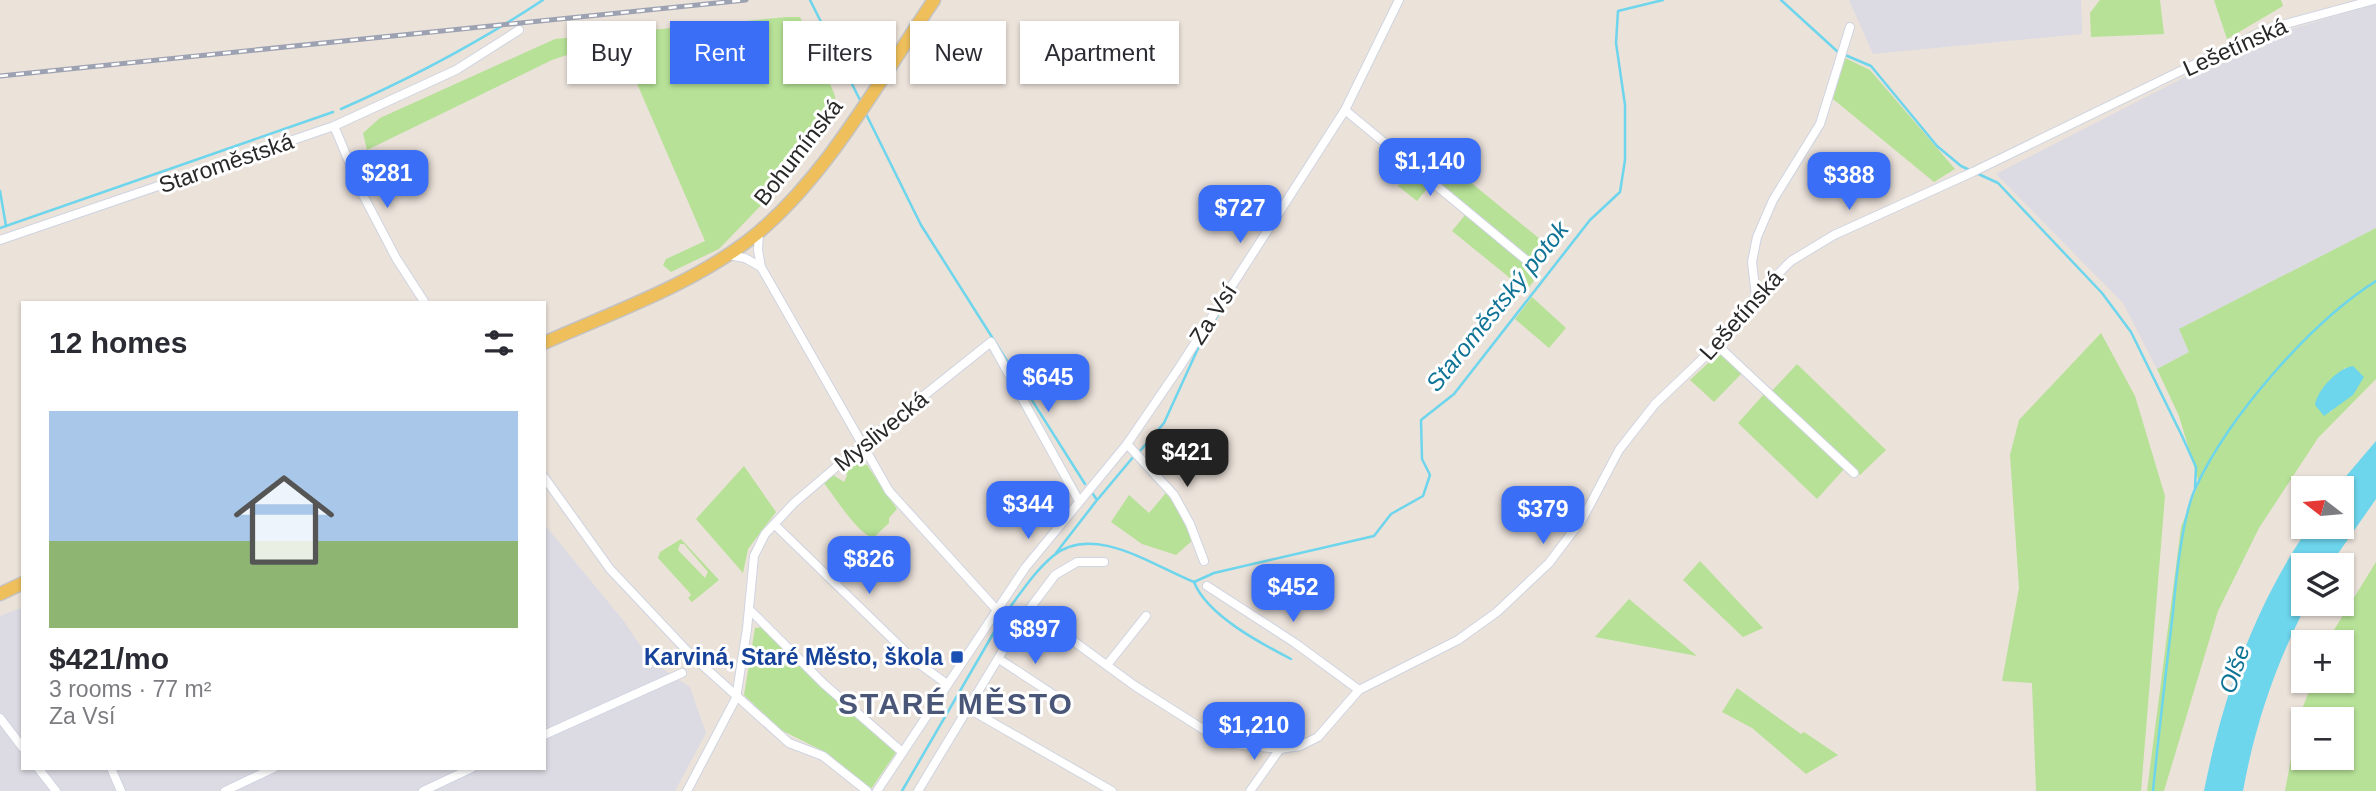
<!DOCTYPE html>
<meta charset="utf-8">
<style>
:root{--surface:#fff;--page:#f2f2f3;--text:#2b2b33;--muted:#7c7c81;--line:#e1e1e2;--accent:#3a6ef7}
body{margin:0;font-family:Arial,sans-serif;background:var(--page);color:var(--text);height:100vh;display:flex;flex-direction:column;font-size:26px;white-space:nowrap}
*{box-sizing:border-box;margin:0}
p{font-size:23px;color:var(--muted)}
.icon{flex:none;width:38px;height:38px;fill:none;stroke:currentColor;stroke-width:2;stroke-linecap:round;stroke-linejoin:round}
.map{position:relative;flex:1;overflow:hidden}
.panel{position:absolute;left:21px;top:301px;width:525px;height:469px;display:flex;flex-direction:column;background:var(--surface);border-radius:0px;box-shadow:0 2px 5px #0004}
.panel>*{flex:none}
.banner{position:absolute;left:567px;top:21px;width:665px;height:63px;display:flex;gap:14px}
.needle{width:46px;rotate:286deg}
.controls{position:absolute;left:2291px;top:476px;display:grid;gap:14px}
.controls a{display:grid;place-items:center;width:63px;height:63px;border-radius:0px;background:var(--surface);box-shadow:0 2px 5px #0004;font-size:35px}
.price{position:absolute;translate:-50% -60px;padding:0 16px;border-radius:14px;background:var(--accent);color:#fff;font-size:23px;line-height:46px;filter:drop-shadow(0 2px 4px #0008)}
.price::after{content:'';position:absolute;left:50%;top:42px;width:21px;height:16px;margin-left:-10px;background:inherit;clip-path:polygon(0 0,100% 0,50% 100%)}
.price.active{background:#222;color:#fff}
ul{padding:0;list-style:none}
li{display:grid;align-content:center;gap:14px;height:371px;padding:0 28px}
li+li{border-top:2px solid var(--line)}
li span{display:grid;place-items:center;height:217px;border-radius:0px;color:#555}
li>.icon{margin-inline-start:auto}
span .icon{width:126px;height:126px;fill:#fffc;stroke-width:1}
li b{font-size:30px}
h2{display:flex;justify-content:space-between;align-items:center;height:84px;padding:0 28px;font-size:30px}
.pill{padding:0 24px;border-radius:0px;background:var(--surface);box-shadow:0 2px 5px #0004;font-size:24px;line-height:63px}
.pill.active{background:var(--accent);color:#fff}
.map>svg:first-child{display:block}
.industrial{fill:#dcdbe3}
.green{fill:#b6e196;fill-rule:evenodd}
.water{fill:#6dd5ec}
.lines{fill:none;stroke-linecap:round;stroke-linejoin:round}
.stream{stroke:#6dd5ec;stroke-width:2.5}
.street-casing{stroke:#cfd4e1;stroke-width:10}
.primary-casing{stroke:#c3c3c3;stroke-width:15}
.street{stroke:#fff;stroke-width:8}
.primary{stroke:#eebf5b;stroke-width:12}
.rail-casing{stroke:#9da2b2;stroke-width:5}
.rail{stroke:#fff;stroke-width:2.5;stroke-dasharray:8;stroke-linecap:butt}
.transit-dot{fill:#1a4fb4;stroke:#fff;stroke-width:2.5}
.labels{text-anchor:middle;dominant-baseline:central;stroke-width:6;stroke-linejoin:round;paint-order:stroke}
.street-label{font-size:23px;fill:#282828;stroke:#fff}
.transit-label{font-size:23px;font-weight:bold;fill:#164399;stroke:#fff;text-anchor:end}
.water-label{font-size:24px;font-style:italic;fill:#0f7395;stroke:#fff}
.district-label{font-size:30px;font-weight:bold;letter-spacing:2px;fill:#4a5678;stroke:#fff}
</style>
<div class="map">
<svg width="2376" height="791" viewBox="0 0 2376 791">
<rect width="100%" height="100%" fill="#ebe2da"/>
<g class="industrial">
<path d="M1849,0H2081L2082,34L1873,54Z"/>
<path d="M2376,4V228L2179,329L2189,352L2157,369L2123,303L1996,174L2261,38Z"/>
<path d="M544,524L623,620L651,661L690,687L706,733L675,791H0V616L23,607V768H544Z"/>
</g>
<g class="green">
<path d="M2100,0H2160L2164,34L2091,37L2090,13Z"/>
<path d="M2214,0H2281L2283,6L2227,39Z"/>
<path d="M787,17H800L834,93L839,113L802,163L719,249L671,272L663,265L666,259L705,241L629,65L626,55L630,50L629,42H622L619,48L573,53L552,60L367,150L363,133L380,118L555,39Z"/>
<path d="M1845,58L1870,70L1955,169L1934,182L1833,99Z"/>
<path d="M1430,149L1552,249L1535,269L1539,274L1526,291L1452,231L1470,209L1419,168L1418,165Z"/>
<path d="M1411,170L1430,185L1417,201L1398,186Z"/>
<path d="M2376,228V379L2318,438L2259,528L2218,611L2164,791H2147L2181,527L2199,483L2179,416L2157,369L2189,352L2179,329ZM2346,367L2331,413L2323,388Z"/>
<path d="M1532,297L1566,328L1549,348L1515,319Z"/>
<path d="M2101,333L2135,396L2165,496L2141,791H2036L2032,683L2002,681L2019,588L2010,455L2019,420Z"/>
<path d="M1720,352L1743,372L1714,402L1690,380Z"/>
<path d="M1797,364L1886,450L1860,475L1771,392Z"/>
<path d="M1765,393L1845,468L1817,499L1738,423Z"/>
<path d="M853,462L867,465L897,509L889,518V523L873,538C856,532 836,498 823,482L833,475L844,482L847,476L846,469Z"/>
<path d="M744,466L776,512L748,549L743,573L696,519Z"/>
<path d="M1166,493L1187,522L1193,540L1176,555L1142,544L1111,522L1129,495L1149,513Z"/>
<path d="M681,539L719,580L692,602L688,598L691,595L689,592L658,558L660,552ZM680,544H684L708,572L705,578L678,550Z"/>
<path d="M1700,561L1763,628L1743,637L1683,580Z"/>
<path d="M2376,562V791H2285L2299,717L2313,681H2342V642H2327L2329,638ZM2303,719H2342V758H2303Z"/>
<path d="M1629,599L1697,656L1595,637Z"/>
<path d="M763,627L839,702L897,751L871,789L821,750L781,730L744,695L755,628Z"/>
<path d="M1737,688L1801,734L1804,732L1838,755L1806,774L1752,728L1722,712Z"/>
</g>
<g class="water">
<path d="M2353,366L2364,377L2353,395L2324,416L2315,405C2317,390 2338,368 2353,366Z"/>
<path d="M2376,441V499L2330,565H2303V604H2307C2276,663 2255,725 2243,791H2204C2223,696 2254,607 2309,527H2342V488H2336Z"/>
</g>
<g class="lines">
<g class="stream">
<path d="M810,0L860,100"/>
<path d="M1781,0L1838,52L1871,66L1937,146L1961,166L1998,183L2102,293L2131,332L2182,436L2196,467L2195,488"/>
<path d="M341,109C412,78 478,43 543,0"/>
<path d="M866,114L921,225L1085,484"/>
<path d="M0,191L6,226"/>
<path d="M0,228L333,112"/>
<path d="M1140,451L1164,423L1200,344L1236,286"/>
<path d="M1098,499L1134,456"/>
<path d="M1056,553L1097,500L1093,494"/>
<path d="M1194,582C1207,615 1260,643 1291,659"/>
<path d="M1008,610C1022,591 1035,571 1053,556C1093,522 1155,567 1194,582L1214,573L1374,536L1391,514L1423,496L1430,475L1422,459L1421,420L1454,394L1590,220L1620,192L1625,160V105L1616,43L1618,11L1663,0"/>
<path d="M902,791L1004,615"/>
<path d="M2153,791C2159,731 2166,671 2173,612C2176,578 2182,516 2196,487C2229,416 2311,322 2376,281"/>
</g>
<g class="street-casing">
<g id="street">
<path d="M1345,110L1531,264"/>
<path d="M334,126L363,195L396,258L425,303"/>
<path d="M759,232L758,250L761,267"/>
<path d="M0,240L334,126L456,70L519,30"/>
<path d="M728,255L745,258L761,267L889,491L996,609L1057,629L1135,686L1225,743L1280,749L1300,746L1318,737L1359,690L1458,640L1497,612L1549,563L1583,518L1619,450L1655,404L1717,345L1756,296L1791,261L1834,235L1973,172L2267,29L2374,0"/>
<path d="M1756,296L1752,262L1757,237L1773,200L1820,124L1850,27"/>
<path d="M1717,345L1854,473"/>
<path d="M1127,444L1174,495L1190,524L1204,561"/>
<path d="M544,477L610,569L690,654L789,743L823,756L867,791"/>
<path d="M775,525L914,660L947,684"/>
<path d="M1207,586L1295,643L1359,690"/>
<path d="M750,610L824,684L901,751"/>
<path d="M999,659L1057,697"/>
<path d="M1107,665L1146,616"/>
<path d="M969,709L1112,791"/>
<path d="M0,718L23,748"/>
<path d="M544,735L682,673"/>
<path d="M38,768L56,791"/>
<path d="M111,768L121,791"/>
<path d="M225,791L274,768"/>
<path d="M423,791L472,768"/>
<path d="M687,791L736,698L747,629L754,556L765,534L794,503L862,445L991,342L1079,501"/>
<path d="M877,791L1025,568L1127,444L1179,368L1345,110L1399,0"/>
<path d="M918,791L1022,619L1055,575L1077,562H1104"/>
<path d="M1250,791L1280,749"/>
</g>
</g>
<g class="primary-casing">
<g id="primary">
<path d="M544,343C611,313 686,287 745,243C822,186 880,79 934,0"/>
<path d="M0,594L23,583"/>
</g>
</g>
<use href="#street" class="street"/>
<use href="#primary" class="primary"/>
<g class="rail-casing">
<path id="rail" d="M0,76L746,0"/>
</g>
<use href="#rail" class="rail"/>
</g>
<rect class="transit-dot" x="950" y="650" width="14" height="14" rx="3.5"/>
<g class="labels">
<g class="street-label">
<text transform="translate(2235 47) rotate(-24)">Lešetínská</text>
<text transform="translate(798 152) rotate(-52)">Bohumínská</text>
<text transform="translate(226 163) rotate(-19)">Staroměstská</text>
<text transform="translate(1213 314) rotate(-57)">Za Vsí</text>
<text transform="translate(1741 315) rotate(-48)">Lešetínská</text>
<text transform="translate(881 431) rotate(-39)">Myslivecká</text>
</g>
<g class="transit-label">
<text x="943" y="657">Karviná, Staré Město, škola</text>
</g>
<g class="water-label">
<text transform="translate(1497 306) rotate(-51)">Staroměstský potok</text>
<text transform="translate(2234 669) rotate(-71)">Olše</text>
</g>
<g class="district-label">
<text x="956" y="703">STARÉ MĚSTO</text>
</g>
</g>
</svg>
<div class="controls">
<a><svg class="needle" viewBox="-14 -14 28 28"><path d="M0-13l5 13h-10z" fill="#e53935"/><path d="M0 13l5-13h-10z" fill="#7c7c81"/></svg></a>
<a><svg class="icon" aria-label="layers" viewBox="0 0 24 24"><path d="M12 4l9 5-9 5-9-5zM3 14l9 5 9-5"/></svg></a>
<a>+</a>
<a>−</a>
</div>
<b class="price" style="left:1430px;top:198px">$1,140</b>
<b class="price" style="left:387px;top:210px">$281</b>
<b class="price" style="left:1849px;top:212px">$388</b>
<b class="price" style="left:1240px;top:245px">$727</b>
<b class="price" style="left:1048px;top:414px">$645</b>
<b class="price active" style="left:1187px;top:489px">$421</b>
<b class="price" style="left:1028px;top:541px">$344</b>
<b class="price" style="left:1543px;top:546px">$379</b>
<b class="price" style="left:869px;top:596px">$826</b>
<b class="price" style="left:1293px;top:624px">$452</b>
<b class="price" style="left:1035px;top:666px">$897</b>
<b class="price" style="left:1254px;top:762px">$1,210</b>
<div class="banner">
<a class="pill">Buy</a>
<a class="pill active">Rent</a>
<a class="pill">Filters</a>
<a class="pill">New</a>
<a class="pill">Apartment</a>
</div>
<section class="panel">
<h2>12 homes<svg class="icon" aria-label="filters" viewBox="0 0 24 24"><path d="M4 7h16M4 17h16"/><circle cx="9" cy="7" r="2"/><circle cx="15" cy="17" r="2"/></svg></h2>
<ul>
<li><span style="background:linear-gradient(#a9c7e8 60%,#8fb573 0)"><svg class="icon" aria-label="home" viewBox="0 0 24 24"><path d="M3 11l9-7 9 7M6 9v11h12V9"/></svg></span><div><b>$421/mo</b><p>3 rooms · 77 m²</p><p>Za Vsí</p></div></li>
</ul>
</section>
</div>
